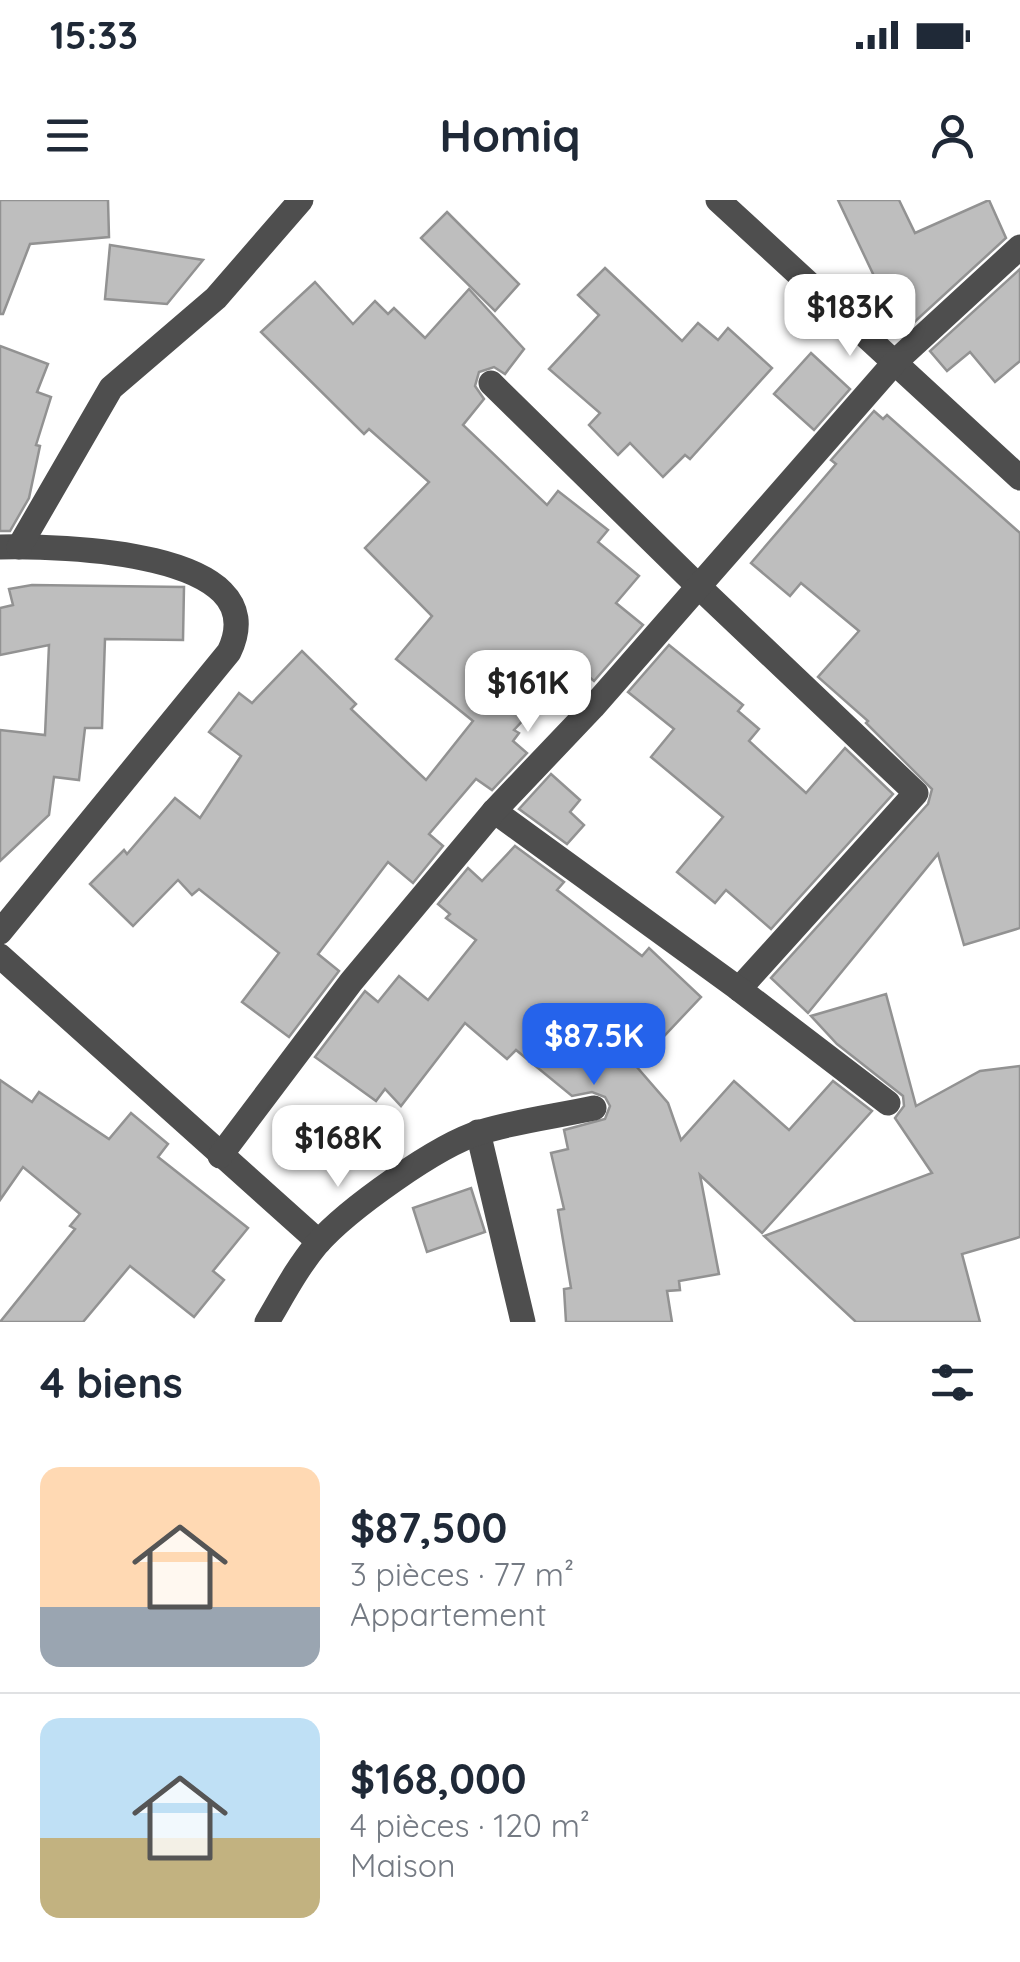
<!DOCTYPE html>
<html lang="fr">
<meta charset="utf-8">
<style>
:root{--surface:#fff;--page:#f2f2f3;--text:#1f2937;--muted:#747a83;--line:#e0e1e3;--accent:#2563eb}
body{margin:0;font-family:Quicksand,sans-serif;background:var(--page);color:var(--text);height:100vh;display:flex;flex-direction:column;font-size:38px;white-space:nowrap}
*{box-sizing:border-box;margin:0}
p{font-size:32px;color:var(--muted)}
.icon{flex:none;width:55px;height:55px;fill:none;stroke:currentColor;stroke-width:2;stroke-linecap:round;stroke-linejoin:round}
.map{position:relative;height:1122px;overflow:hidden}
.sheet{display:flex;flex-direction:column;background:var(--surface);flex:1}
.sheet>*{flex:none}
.price{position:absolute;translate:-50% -85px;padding:0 22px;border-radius:20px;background:#fff;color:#222;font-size:32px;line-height:65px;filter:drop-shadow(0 2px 5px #0008)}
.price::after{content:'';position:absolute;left:50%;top:60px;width:30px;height:22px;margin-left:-15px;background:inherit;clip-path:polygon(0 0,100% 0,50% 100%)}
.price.on{background:var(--accent);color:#fff}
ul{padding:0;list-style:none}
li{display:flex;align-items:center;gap:30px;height:250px;padding:0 40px}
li+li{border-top:2px solid var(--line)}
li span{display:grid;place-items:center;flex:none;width:280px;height:200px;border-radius:20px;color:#555}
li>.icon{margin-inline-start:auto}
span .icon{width:120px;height:120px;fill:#fffc;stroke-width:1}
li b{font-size:42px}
h2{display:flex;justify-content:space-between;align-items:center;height:120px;padding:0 40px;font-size:42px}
.status{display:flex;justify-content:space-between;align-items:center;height:70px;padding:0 50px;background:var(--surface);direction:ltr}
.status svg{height:28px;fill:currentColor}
header{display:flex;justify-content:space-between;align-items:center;height:130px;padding:0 40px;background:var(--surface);font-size:45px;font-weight:800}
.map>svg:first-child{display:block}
.building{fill:#bebebe;stroke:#929292;stroke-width:2.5}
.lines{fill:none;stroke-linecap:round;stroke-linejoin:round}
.minor{stroke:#4e4e4e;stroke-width:25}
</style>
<div class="status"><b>15:33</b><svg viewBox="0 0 49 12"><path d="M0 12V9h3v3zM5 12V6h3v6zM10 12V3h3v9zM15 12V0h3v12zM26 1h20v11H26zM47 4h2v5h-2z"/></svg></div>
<header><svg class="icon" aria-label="menu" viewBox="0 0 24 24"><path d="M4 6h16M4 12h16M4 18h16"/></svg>Homiq<svg class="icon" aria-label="person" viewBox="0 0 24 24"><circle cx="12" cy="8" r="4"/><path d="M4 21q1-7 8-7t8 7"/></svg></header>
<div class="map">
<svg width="1020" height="1122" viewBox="0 0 1020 1122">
<rect width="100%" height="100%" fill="#fff"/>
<g class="building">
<path d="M0,0H108L109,37L30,44L3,114H0Z"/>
<path d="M838,0H899L915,33L989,0L1006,38L909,127L884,97Z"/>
<path d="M447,12L519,84L495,111L421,38Z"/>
<path d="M110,45L203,60L167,104L105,99Z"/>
<path d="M605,68L682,141L698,123L718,140L728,128L772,168L690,259L685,255L663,277L630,243L618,255L589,225L600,213L549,169L599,115L578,95Z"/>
<path d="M1020,69V161L995,182L970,152L947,171L930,151Z"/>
<path d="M315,82L353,124L375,101L388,114L394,108L425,138L469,89L524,149L505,174L494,167L479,172L475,186L484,199L463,225L547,305L558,291L608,330L598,342L639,376L616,403L643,425L594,481L575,465L514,530L519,533L513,541L527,553L492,590L476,579L429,634L443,646L413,683L388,662L318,754L339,771L289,837L242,802L279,753L199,689L192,695L178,680L133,726L90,684L124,650L127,654L175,598L200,618L241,556L209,532L239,493L252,503L302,451L356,504L351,509L426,580L473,521L396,459L432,416L365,348L429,282L369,229L364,234L261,132Z"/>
<path d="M0,146L48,164L37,192L51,197L36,245L40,246L29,298L10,331H0Z"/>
<path d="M811,153L850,189L814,230L774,194Z"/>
<path d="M874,211L883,219L887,215L1020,333V728L964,745L938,654L808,813L771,778L928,604L932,589L866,523L868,521L818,477L859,431L801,383L790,396L751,363L836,264L831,260Z"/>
<path d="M32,385L184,387L183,440L105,439L102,528H85L79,580L54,577L49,615L0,661V530L45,535L49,445L0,455V408L13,405L9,389Z"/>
<path d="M669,445L743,505L738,511L759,529L749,541L806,593L845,548L893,594L771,729L726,690L715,703L677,672L723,617L651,557L674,529L628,492Z"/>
<path d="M551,574L580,600L570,612L584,625L567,644L519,609Z"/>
<path d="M515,646L564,682L557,690L642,756L649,748L701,797L636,866L668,903L681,940L734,881L789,930L833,881L872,911L762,1033L700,975L719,1074L679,1081L680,1090L667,1091L672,1122H566L564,1089L571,1088L558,1010L564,1009L551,953L568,949L564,930L605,919L610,906L605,897L592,892L572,896L516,850L507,859L465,823L401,906L385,889L376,901L315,857L365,791L378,802L399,776L428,800L476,740L446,718L450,714L438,704L468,668L482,681Z"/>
<path d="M886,794L916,906L980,871L1020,866V1037L962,1054L980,1122H856L764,1036L932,973L895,918L904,906L903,896L837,844L811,816Z"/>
<path d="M0,880L32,902L39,892L109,939L131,913L168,944L158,957L248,1028L213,1071L224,1080L194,1117L130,1066L83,1122H0L75,1029L70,1026L80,1014L23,967L0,1000Z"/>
<path d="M471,988L485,1032L427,1052L413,1008Z"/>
</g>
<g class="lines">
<g class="minor">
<path d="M718,0L1020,278"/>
<path d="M491,183L699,387L916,593L739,789"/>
<path d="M0,347C56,346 279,349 229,452L0,732"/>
<path d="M19,347L111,188L216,98L301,0"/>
<path d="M494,611L739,789L888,903"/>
<path d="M0,756L319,1042"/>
<path d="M478,932L523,1122"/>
<path d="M220,956L351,782L494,611L593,507L895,162L1020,47"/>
<path d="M267,1122C283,1095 297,1068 317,1044C347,1010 437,945 481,932C517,921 557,916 594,908"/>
</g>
</g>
</svg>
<b class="price" style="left:850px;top:159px">$183K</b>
<b class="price" style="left:528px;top:535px">$161K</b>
<b class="price on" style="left:594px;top:888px">$87.5K</b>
<b class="price" style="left:338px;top:990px">$168K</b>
</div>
<section class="sheet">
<h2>4 biens<svg class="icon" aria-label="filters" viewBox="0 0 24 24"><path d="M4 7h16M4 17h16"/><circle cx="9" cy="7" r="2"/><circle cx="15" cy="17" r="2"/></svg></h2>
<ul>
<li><span style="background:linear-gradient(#ffd9b3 70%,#9aa5b1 0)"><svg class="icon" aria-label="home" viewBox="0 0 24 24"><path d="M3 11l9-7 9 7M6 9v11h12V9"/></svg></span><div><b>$87,500</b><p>3 pièces · 77 m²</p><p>Appartement</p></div></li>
<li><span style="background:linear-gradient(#bfe0f5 60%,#c2b280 0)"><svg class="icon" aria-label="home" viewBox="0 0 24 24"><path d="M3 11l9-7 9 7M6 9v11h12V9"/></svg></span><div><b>$168,000</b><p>4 pièces · 120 m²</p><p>Maison</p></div></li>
</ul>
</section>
